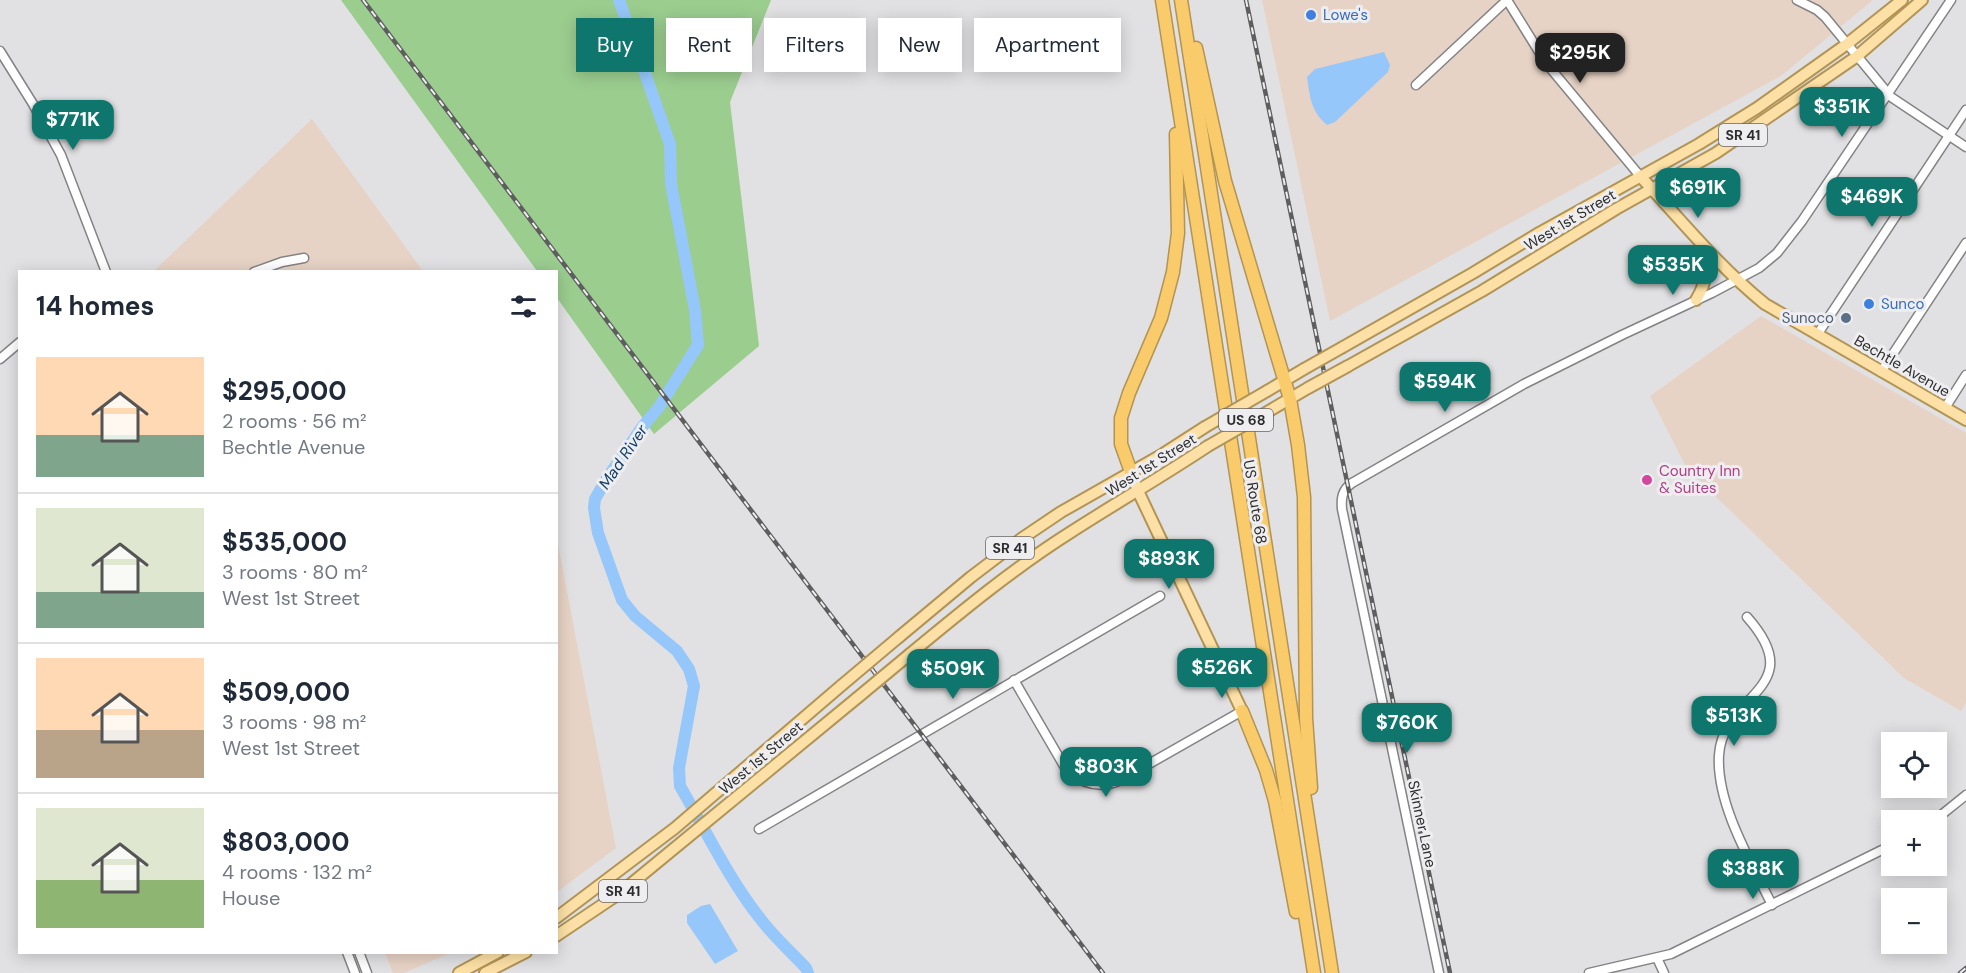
<!DOCTYPE html>
<meta charset="utf-8">
<style>
:root{--surface:#fff;--page:#f6f6f7;--text:#1f2937;--muted:#747a83;--line:#e0e1e3;--accent:#0f766e}
body{margin:0;font-family:"DM Sans",sans-serif;background:var(--page);color:var(--text);height:100vh;display:flex;flex-direction:column;font-size:22px;white-space:nowrap}
*{box-sizing:border-box;margin:0}
p{font-size:20px;color:var(--muted)}
.icon{flex:none;width:33px;height:33px;fill:none;stroke:currentColor;stroke-width:2;stroke-linecap:round;stroke-linejoin:round}
.map{position:relative;flex:1;overflow:hidden}
.side{position:absolute;left:18px;top:270px;width:540px;height:684px;display:flex;flex-direction:column;background:var(--surface);border-radius:0px;box-shadow:0 3px 15px #0003}
.side>*{flex:none}
.guide{position:absolute;left:576px;top:18px;width:570px;height:54px;display:flex;gap:12px}
.controls{position:absolute;left:1881px;top:732px;display:grid;gap:12px}
.controls a{display:grid;place-items:center;width:66px;height:66px;border-radius:0px;background:var(--surface);box-shadow:0 3px 15px #0003;font-size:30px}
.price{position:absolute;translate:-50% -51px;padding:0 14px;border-radius:12px;background:var(--accent);color:#fff;font-size:20px;line-height:39px;filter:drop-shadow(0 2px 3px #0008)}
.price::after{content:'';position:absolute;left:50%;top:36px;width:18px;height:14px;margin-left:-9px;background:inherit;clip-path:polygon(0 0,100% 0,50% 100%)}
.price.selected{background:#222;color:#fff}
ul{padding:0;list-style:none}
li{display:flex;align-items:center;gap:18px;height:150px;padding:0 18px}
li+li{border-top:2px solid var(--line)}
li span{display:grid;place-items:center;flex:none;width:168px;height:120px;border-radius:0px;color:#555}
li>.icon{margin-inline-start:auto}
span .icon{width:72px;height:72px;fill:#fffc;stroke-width:1}
li b{font-size:26px}
h2{display:flex;justify-content:space-between;align-items:center;height:72px;padding:0 18px;font-size:26px}
.pill{padding:0 21px;border-radius:0px;background:var(--surface);box-shadow:0 3px 15px #0003;font-size:21px;line-height:54px}
.pill.selected{background:var(--accent);color:#fff}
.map>svg:first-child{display:block}
.commercial{fill:#e7d3c5}
.green{fill:#9bcd8f}
.water{fill:#96c7fa}
.lines{fill:none;stroke-linecap:round;stroke-linejoin:round}
.river{stroke:#96c7fa;stroke-width:12}
.minor-casing{stroke:#838385;stroke-width:11}
.major-casing{stroke:#b29455;stroke-width:14}
.highway-casing{stroke:#b29455;stroke-width:15}
.minor{stroke:#fff;stroke-width:8}
.major{stroke:#fce0a6;stroke-width:10}
.highway{stroke:#facb6a;stroke-width:12}
.rail-casing{stroke:#5e5e5f;stroke-width:4.5}
.rail{stroke:#eeeef0;stroke-width:2;stroke-dasharray:7;stroke-linecap:butt}
.major-bridge-casing{stroke:#b29455;stroke-width:14;stroke-linecap:butt}
.major-bridge{stroke:#fce0a6;stroke-width:10}
.shop-dot{fill:#3f7fe0;stroke:#eeeef0;stroke-width:2}
.service-dot{fill:#5c6f8a;stroke:#eeeef0;stroke-width:2}
.hotel-dot{fill:#d1479c;stroke:#eeeef0;stroke-width:2}
.labels{text-anchor:middle;dominant-baseline:central;stroke-width:6;stroke-linejoin:round;paint-order:stroke}
.shield{fill:#eeeef0;stroke:#676768;stroke-width:1.5}
.shield-label{font-size:14px;font-weight:bold;fill:#2d2d2e}
.shop-label{font-size:15px;fill:#366cbe;stroke:#eeeef0;text-anchor:start}
.street-label{font-size:15px;fill:#2d2d2e;stroke:#eeeef0}
.service-label{font-size:15px;fill:#4e5e75;stroke:#eeeef0;text-anchor:end}
.hotel-label{font-size:15px;fill:#b23c85;stroke:#eeeef0;text-anchor:start}
.water-label{font-size:16px;font-style:italic;fill:#133f67;stroke:#eeeef0}
</style>
<div class="map">
<svg width="1966" height="973" viewBox="0 0 1966 973">
<rect width="100%" height="100%" fill="#e1e1e3"/>
<g class="commercial">
<path d="M1262,0H1873L1781,76L1330,321Z"/>
<path d="M312,119L423,271L153,272Z"/>
<path d="M1761,316L1966,433V703L1961,711L1904,678L1687,469L1650,396Z"/>
<path d="M557,539L616,848L557,892H556Z"/>
<path d="M385,953H450L404,973H393Z"/>
</g>
<path class="green" d="M341,0H771L730,102L759,346L654,434L557,298L556,272L537,271Z"/>
<g class="water">
<path d="M1384,52L1390,65L1388,72L1335,122L1327,125C1311,111 1310,98 1307,77L1315,69Z"/>
<path d="M710,904L738,951L715,964L687,923V915L701,906Z"/>
</g>
<g class="lines">
<path class="river" d="M619,0L670,144L671,184L695,310L698,345L659,407L643,426L606,480L595,499L594,508L598,533L622,600L635,616L677,651L689,669L694,686L679,768L680,786C705,829 729,879 759,917C773,936 790,951 806,968L808,973"/>
<g class="minor-casing">
<g id="minor">
<path d="M1507,0L1546,63L1640,176"/>
<path d="M1797,0L1817,10L1825,17L1891,97L1966,147"/>
<path d="M0,51L33,104L61,155L106,272"/>
<path d="M1416,85L1507,0"/>
<path d="M254,272L282,262L304,258"/>
<path d="M1817,335L1966,110"/>
<path d="M0,359L20,342"/>
<path d="M1881,372L1966,243"/>
<path d="M1945,408L1966,375"/>
<path d="M1747,617C1811,689 1723,693 1719,755C1716,804 1751,862 1772,905"/>
<path d="M1014,680L1067,771C1083,784 1100,789 1119,781L1242,711"/>
<path d="M1935,820L1966,795"/>
<path d="M759,829L1160,596"/>
<path d="M347,952L355,973"/>
<path d="M359,952L367,973"/>
<path d="M1657,958L1664,973"/>
<path d="M1439,973L1342,509C1341,498 1342,490 1352,483L1524,384L1622,335L1712,293L1759,268L1777,253L1802,221L1951,0"/>
<path d="M1589,973L1671,954L1892,845"/>
</g>
</g>
<g class="major-casing">
<g id="major">
<path d="M1640,176C1682,221 1717,265 1765,304L1966,420"/>
<path d="M1696,300C1710,277 1705,268 1701,244"/>
<path d="M1343,347L1473,273L1539,233L1699,144L1757,108L1847,44L1902,0"/>
<path d="M1348,366L1482,291L1616,209L1716,153L1856,57L1922,0"/>
<path d="M1267,391L1304,369"/>
<path d="M1269,411L1308,388"/>
<path d="M1131,472L1138,491L1242,711"/>
<path d="M899,637L971,577L1021,539L1061,512L1163,454L1205,427"/>
<path d="M910,654C962,611 1014,568 1071,532C1116,503 1163,476 1208,446"/>
<path d="M556,918L675,828L842,685"/>
<path d="M556,936L620,893L857,698"/>
<path d="M459,973L498,952"/>
<path d="M485,973L526,952"/>
</g>
</g>
<g class="highway-casing">
<g id="highway">
<path d="M1162,0L1314,973"/>
<path d="M1181,0L1332,973"/>
<path d="M1196,48L1225,181L1290,399L1298,445L1304,497L1306,718L1311,788"/>
<path d="M1131,472L1121,444V418L1129,393L1161,318L1173,272L1178,233L1176,134"/>
<path d="M1242,711L1266,770L1275,801L1296,912"/>
</g>
</g>
<use href="#minor" class="minor"/>
<use href="#major" class="major"/>
<use href="#highway" class="highway"/>
<g class="rail-casing">
<g id="rail">
<path d="M363,0L1103,973"/>
<path d="M1246,0L1450,973"/>
<path d="M1960,973L1966,968"/>
</g>
</g>
<use href="#rail" class="rail"/>
<g class="major-bridge-casing">
<g id="major-bridge">
<path d="M1304,369L1343,347"/>
<path d="M1308,388L1348,366"/>
<path d="M1205,427L1267,391"/>
<path d="M1208,446L1269,411"/>
<path d="M842,685L899,637"/>
<path d="M857,698L910,654"/>
</g>
</g>
<use href="#major-bridge" class="major-bridge"/>
</g>
<g class="shop-dot">
<circle cx="1311" cy="15" r="6"/>
<circle cx="1869" cy="304" r="6"/>
</g>
<circle class="service-dot" cx="1846" cy="318" r="6"/>
<circle class="hotel-dot" cx="1647" cy="480" r="6"/>
<g class="labels">
<g class="shield">
<rect x="1719" y="124" width="48" height="22" rx="4.5"/>
<rect x="1219" y="409" width="54" height="22" rx="4.5"/>
<rect x="986" y="537" width="48" height="22" rx="4.5"/>
<rect x="599" y="880" width="48" height="22" rx="4.5"/>
</g>
<g class="shield-label">
<text x="1743" y="135">SR 41</text>
<text x="1246" y="420">US 68</text>
<text x="1010" y="548">SR 41</text>
<text x="623" y="891">SR 41</text>
</g>
<g class="shop-label">
<text x="1323" y="15">Lowe's</text>
<text x="1881" y="304">Sunco</text>
</g>
<g class="street-label">
<text transform="translate(1570 220) rotate(-31)">West 1st Street</text>
<text transform="translate(1902 366) rotate(30)">Bechtle Avenue</text>
<text transform="translate(1151 465) rotate(-32)">West 1st Street</text>
<text transform="translate(1255 502) rotate(81)">US Route 68</text>
<text transform="translate(761 758) rotate(-40)">West 1st Street</text>
<text transform="translate(1422 824) rotate(78)">Skinner Lane</text>
</g>
<g class="service-label">
<text x="1834" y="318">Sunoco</text>
</g>
<g class="hotel-label">
<text x="1659" y="471">Country Inn<tspan x="1659" dy="17">&amp; Suites</tspan></text>
</g>
<g class="water-label">
<text transform="translate(623 457) rotate(-56)">Mad River</text>
</g>
</g>
</svg>
<div class="controls">
<a><svg class="icon" aria-label="locate" viewBox="0 0 24 24"><circle cx="12" cy="12" r="6"/><path d="M12 2v4M12 18v4M2 12h4M18 12h4"/></svg></a>
<a>+</a>
<a>−</a>
</div>
<b class="price selected" style="left:1580px;top:84px">$295K</b>
<b class="price" style="left:1842px;top:138px">$351K</b>
<b class="price" style="left:73px;top:151px">$771K</b>
<b class="price" style="left:1698px;top:219px">$691K</b>
<b class="price" style="left:1872px;top:228px">$469K</b>
<b class="price" style="left:1673px;top:296px">$535K</b>
<b class="price" style="left:1445px;top:413px">$594K</b>
<b class="price" style="left:1169px;top:590px">$893K</b>
<b class="price" style="left:1222px;top:699px">$526K</b>
<b class="price" style="left:953px;top:700px">$509K</b>
<b class="price" style="left:1734px;top:747px">$513K</b>
<b class="price" style="left:1407px;top:754px">$760K</b>
<b class="price" style="left:1106px;top:798px">$803K</b>
<b class="price" style="left:1753px;top:900px">$388K</b>
<div class="guide">
<a class="pill selected">Buy</a>
<a class="pill">Rent</a>
<a class="pill">Filters</a>
<a class="pill">New</a>
<a class="pill">Apartment</a>
</div>
<section class="side">
<h2>14 homes<svg class="icon" aria-label="filters" viewBox="0 0 24 24"><path d="M4 7h16M4 17h16"/><circle cx="9" cy="7" r="2"/><circle cx="15" cy="17" r="2"/></svg></h2>
<ul>
<li><span style="background:linear-gradient(#ffd9b3 65%,#7fa58c 0)"><svg class="icon" aria-label="home" viewBox="0 0 24 24"><path d="M3 11l9-7 9 7M6 9v11h12V9"/></svg></span><div><b>$295,000</b><p>2 rooms · 56 m²</p><p>Bechtle Avenue</p></div></li>
<li><span style="background:linear-gradient(#dfe7d0 70%,#7fa58c 0)"><svg class="icon" aria-label="home" viewBox="0 0 24 24"><path d="M3 11l9-7 9 7M6 9v11h12V9"/></svg></span><div><b>$535,000</b><p>3 rooms · 80 m²</p><p>West 1st Street</p></div></li>
<li><span style="background:linear-gradient(#ffd9b3 60%,#b9a48a 0)"><svg class="icon" aria-label="home" viewBox="0 0 24 24"><path d="M3 11l9-7 9 7M6 9v11h12V9"/></svg></span><div><b>$509,000</b><p>3 rooms · 98 m²</p><p>West 1st Street</p></div></li>
<li><span style="background:linear-gradient(#dfe7d0 60%,#8fb573 0)"><svg class="icon" aria-label="home" viewBox="0 0 24 24"><path d="M3 11l9-7 9 7M6 9v11h12V9"/></svg></span><div><b>$803,000</b><p>4 rooms · 132 m²</p><p>House</p></div></li>
</ul>
</section>
</div>
